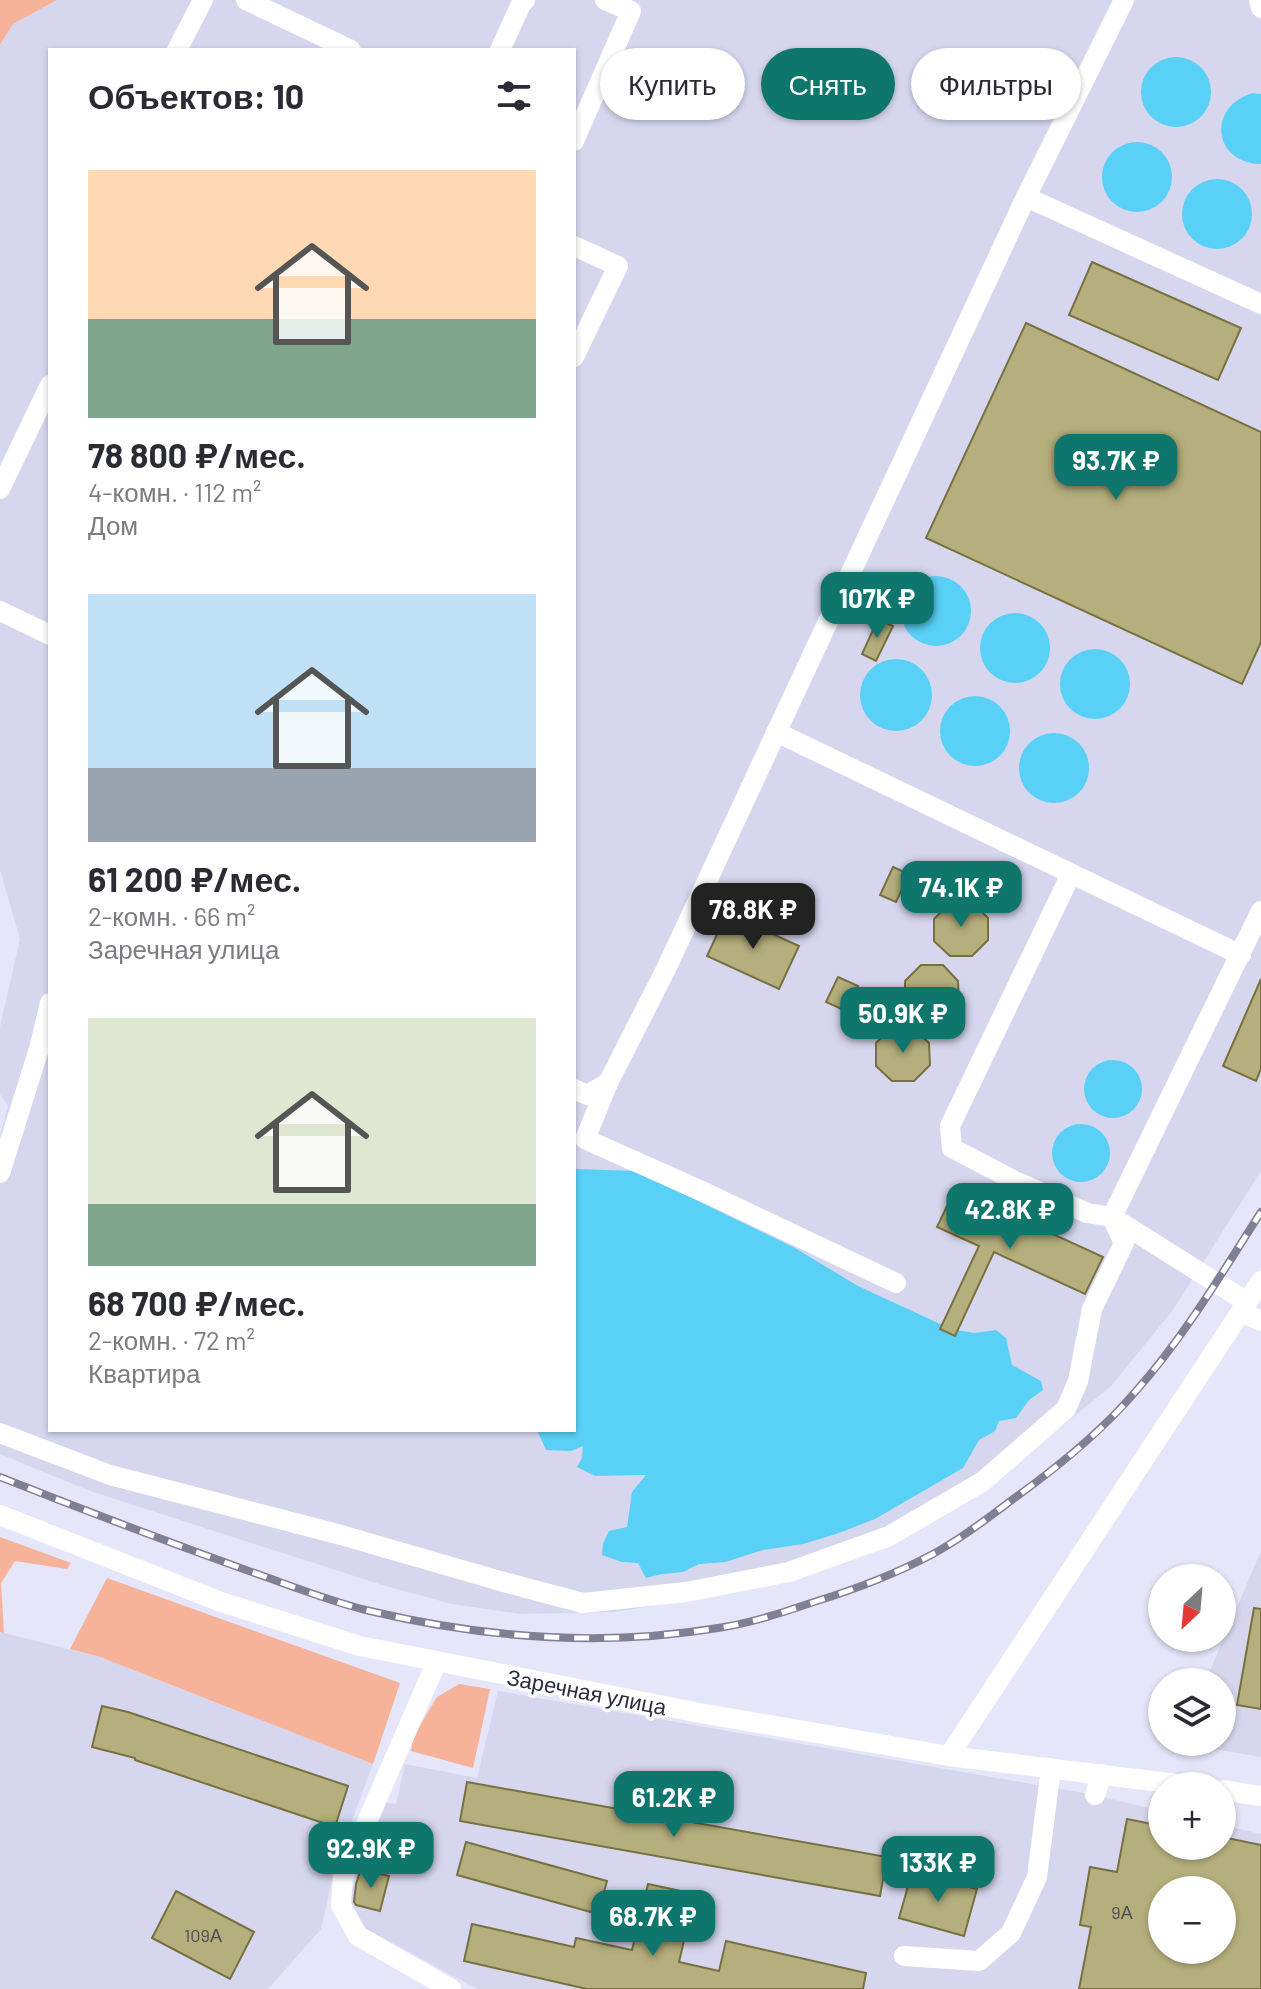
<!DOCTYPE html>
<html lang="ru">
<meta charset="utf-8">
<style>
:root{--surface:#fff;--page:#f7f7f7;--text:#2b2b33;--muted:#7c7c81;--accent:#0f766e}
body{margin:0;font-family:Barlow,sans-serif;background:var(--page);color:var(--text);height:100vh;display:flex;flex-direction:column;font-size:30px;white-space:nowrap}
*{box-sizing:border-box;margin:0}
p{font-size:26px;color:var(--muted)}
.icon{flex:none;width:44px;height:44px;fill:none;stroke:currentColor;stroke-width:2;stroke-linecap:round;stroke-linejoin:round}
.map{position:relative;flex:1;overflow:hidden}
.panel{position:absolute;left:48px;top:48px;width:528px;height:1384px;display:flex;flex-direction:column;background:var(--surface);border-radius:0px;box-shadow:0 2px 6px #0004}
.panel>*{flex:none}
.top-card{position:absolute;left:600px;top:48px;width:540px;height:72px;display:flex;gap:16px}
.needle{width:52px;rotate:206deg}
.controls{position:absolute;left:1148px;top:1564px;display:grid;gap:16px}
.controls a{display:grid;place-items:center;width:88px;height:88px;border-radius:50%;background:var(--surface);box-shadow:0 2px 6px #0004;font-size:40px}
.price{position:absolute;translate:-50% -68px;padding:0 18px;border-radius:16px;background:var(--accent);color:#fff;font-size:26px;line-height:52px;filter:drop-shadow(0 2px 4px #0008)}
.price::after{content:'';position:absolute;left:50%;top:48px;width:24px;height:18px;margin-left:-12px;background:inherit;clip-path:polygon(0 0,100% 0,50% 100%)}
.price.active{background:#222;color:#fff}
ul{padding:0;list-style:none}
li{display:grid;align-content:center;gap:16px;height:424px;padding:0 40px}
li span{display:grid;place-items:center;height:248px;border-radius:0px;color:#555}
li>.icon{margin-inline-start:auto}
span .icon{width:144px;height:144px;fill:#fffc;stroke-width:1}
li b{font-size:34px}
h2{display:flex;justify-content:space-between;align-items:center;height:96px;padding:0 40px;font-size:34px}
.pill{padding:0 28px;border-radius:36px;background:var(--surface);box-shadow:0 2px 6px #0004;font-size:28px;line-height:72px}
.pill.active{background:var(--accent);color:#fff}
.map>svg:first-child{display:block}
.built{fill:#d6d7ee;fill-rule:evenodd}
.green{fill:#f6b399}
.water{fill:#59d0f6}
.building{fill:#b5af7d;stroke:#777141;stroke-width:2;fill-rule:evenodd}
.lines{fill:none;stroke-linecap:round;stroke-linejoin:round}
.minor{stroke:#fff;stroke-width:20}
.rail-casing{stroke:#7f8094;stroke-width:8}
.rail{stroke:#fff;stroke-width:5;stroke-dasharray:15;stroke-linecap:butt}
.labels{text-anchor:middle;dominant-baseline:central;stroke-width:7;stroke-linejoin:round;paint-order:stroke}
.number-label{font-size:18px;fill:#4e4e4f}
.street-label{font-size:22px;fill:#2c2d40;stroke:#fff}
</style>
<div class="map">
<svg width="1261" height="1989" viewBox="0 0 1261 1989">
<rect width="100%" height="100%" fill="#e5e6fa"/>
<g class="built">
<path d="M57,0H1261V1171L1173,1310L1111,1386L982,1492L704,1598L614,1612L521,1614L452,1604L382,1585L90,1491L0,1454V1136L8,1106L0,1094V1027L20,939L0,870V45L13,24ZM50,50H574V1430H50Z"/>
<path d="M1261,1551V1757L1178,1743L1222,1742V1682H1205Z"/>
<path d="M0,1632L100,1657L373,1764L336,1863L321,1929L268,1989H0Z"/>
<path d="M498,1691L1095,1795L1162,1811V1846H1222V1825L1261,1834V1989H477L361,1926L347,1904L382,1802L396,1804L405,1764L477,1778ZM1162,1890H1222V1950H1162Z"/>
</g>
<g class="green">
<path d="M0,0H57L13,24L0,45Z"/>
<path d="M0,1537L71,1563L67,1569L15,1561L1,1583L4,1633L0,1632Z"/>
<path d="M107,1578L400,1683L373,1764L100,1657L70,1649Z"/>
<path d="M459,1684L490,1689L473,1768L411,1751L413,1737L437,1697Z"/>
</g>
<g class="water">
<circle cx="1176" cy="92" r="35"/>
<path d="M1253,93L1261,94V164C1212,163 1207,106 1253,93Z"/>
<circle cx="1137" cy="177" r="35"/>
<circle cx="1217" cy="214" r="35"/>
<circle cx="936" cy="611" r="35"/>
<circle cx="1015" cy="648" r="35"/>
<circle cx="1095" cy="684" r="35"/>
<circle cx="896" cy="695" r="36"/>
<circle cx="975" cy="731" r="35"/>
<circle cx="1054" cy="768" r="35"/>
<circle cx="1113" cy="1089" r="29"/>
<circle cx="1081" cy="1153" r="29"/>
<path d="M577,1169L636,1171L795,1248L858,1286L951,1329L974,1333L996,1330L1006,1338L1012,1365L1041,1381L1043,1390L1029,1400L1016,1418L999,1421L995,1431L979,1440L963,1468L875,1519L836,1534L803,1544L763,1550L725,1562L699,1564L683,1572L662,1574L646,1578L638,1563L622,1562L602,1555L603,1544L609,1531L627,1527L632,1492L646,1475L595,1476L577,1467L582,1458L583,1446L571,1451L546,1450L537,1430H574V1170Z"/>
</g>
<g class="building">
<path d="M1092,262L1241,328L1218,380L1069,315Z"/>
<path d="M1026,323L1261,432V642L1242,684L926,538Z"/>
<path d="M878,619L893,626L876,661L862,654Z"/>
<path d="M893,867L909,874L896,902L880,895Z"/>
<path d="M972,902L988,918V940L972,956H950L934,941V919L950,903Z"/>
<path d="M727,913L799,946L779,989L707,956Z"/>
<path d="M921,965H943L958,981L959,1003L943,1018L921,1019L905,1003V981Z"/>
<path d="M838,977L858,986L846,1011L826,1002Z"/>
<path d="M1261,979V1069L1256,1081L1223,1066Z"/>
<path d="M891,1028H913L929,1043L930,1065L914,1081H892L876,1066V1043Z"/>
<path d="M955,1189L1103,1257L1085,1294L994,1252L955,1336L940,1329L979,1246L937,1227Z"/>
<path d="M1254,1608L1261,1609V1709L1237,1705Z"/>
<path d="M102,1706L128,1712L348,1786L335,1827L135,1760V1758L92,1747Z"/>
<path d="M467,1782L887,1857L880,1896L460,1821Z"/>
<path d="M1127,1819L1162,1826V1846H1222V1837L1261,1845V1989H1079L1091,1927L1080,1925L1090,1867L1117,1872ZM1162,1890H1222V1950H1162Z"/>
<path d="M466,1842L607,1881L598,1914L457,1875Z"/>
<path d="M361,1869L389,1876L380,1911L356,1905L354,1902L356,1884Z"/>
<path d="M912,1872L977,1889L964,1936L899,1918Z"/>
<path d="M648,1884L695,1894L679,1962L719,1971L726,1941L866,1973L863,1989H587L464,1961L472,1924L574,1947L576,1938L632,1950Z"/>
<path d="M176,1891L254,1932L230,1979L152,1938Z"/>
</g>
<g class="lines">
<g class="minor">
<path d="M246,0L351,50"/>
<path d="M1259,0L1261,8"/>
<path d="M177,50L203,0"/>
<path d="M500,50L521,4L525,0"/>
<path d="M574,141L631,11L605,0"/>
<path d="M1026,197L1261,304"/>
<path d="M574,246L618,266L574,357"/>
<path d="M0,489L50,385"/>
<path d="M0,611L50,635"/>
<path d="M776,732L1241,955"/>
<path d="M1071,874L950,1126L952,1148L1017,1182L1087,1213L1112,1217L1247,1302"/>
<path d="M574,1089L587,1095L608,1083"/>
<path d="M0,1173L39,1049L50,1003"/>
<path d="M896,1283L706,1193L585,1139L608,1083L666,969L1026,197L1124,0"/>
<path d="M1241,1312L1261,1321"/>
<path d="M0,1433L110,1475L341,1535L500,1581L583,1603L686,1592L789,1572L889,1536L982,1482L1066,1409L1078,1381L1092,1309L1124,1243L1112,1217L1261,911"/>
<path d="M0,1515L221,1602L360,1646L700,1713L949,1756L1194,1786"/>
<path d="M437,1661L343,1877L341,1905L358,1936L451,1989"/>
<path d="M949,1756L1261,1281"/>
<path d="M1222,1790L1261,1796"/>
<path d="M1095,1795L1102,1774"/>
<path d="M904,1956L979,1961L1011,1933L1037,1877L1051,1768"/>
</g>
<g class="rail-casing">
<path id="rail" d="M0,1477C81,1509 163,1540 246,1570C287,1584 328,1601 370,1611C484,1638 602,1647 718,1628C752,1623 784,1612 817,1601C856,1589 895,1574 931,1555C961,1539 989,1517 1016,1497C1059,1466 1101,1432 1136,1391C1184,1337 1222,1273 1261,1212"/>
</g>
<use href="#rail" class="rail"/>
</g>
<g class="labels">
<g class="number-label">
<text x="1122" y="1912">9А</text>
<text x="203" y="1935">109А</text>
</g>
<g class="street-label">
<text transform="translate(587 1691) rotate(11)">Заречная улица</text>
</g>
</g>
</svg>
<div class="controls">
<a><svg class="needle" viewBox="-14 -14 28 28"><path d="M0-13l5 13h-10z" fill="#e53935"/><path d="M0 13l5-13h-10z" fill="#7c7c81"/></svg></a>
<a><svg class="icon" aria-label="layers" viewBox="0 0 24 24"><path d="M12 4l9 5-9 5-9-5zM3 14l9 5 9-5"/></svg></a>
<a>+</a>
<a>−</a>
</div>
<b class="price" style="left:1116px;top:502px">93.7K ₽</b>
<b class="price" style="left:877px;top:640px">107K ₽</b>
<b class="price" style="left:961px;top:929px">74.1K ₽</b>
<b class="price active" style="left:753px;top:951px">78.8K ₽</b>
<b class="price" style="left:903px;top:1055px">50.9K ₽</b>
<b class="price" style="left:1010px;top:1251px">42.8K ₽</b>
<b class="price" style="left:674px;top:1839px">61.2K ₽</b>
<b class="price" style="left:371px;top:1890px">92.9K ₽</b>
<b class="price" style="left:938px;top:1904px">133K ₽</b>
<b class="price" style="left:653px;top:1958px">68.7K ₽</b>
<div class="top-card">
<a class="pill">Купить</a>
<a class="pill active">Снять</a>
<a class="pill">Фильтры</a>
</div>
<section class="panel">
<h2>Объектов: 10<svg class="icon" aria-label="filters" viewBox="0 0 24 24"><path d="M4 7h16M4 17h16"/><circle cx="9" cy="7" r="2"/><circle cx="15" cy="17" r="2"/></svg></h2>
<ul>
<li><span style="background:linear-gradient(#ffd9b3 60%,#7fa58c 0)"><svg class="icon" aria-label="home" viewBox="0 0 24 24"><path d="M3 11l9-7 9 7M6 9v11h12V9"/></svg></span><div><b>78 800 ₽/мес.</b><p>4-комн. · 112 m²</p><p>Дом</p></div></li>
<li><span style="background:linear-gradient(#bfe0f5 70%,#9aa5b1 0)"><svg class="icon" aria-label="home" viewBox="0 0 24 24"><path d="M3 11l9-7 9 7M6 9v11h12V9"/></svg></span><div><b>61 200 ₽/мес.</b><p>2-комн. · 66 m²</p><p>Заречная улица</p></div></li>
<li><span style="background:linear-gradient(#dfe7d0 75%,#7fa58c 0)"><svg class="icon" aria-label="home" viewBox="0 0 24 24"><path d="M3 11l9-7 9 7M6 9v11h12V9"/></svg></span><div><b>68 700 ₽/мес.</b><p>2-комн. · 72 m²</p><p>Квартира</p></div></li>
</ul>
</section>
</div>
